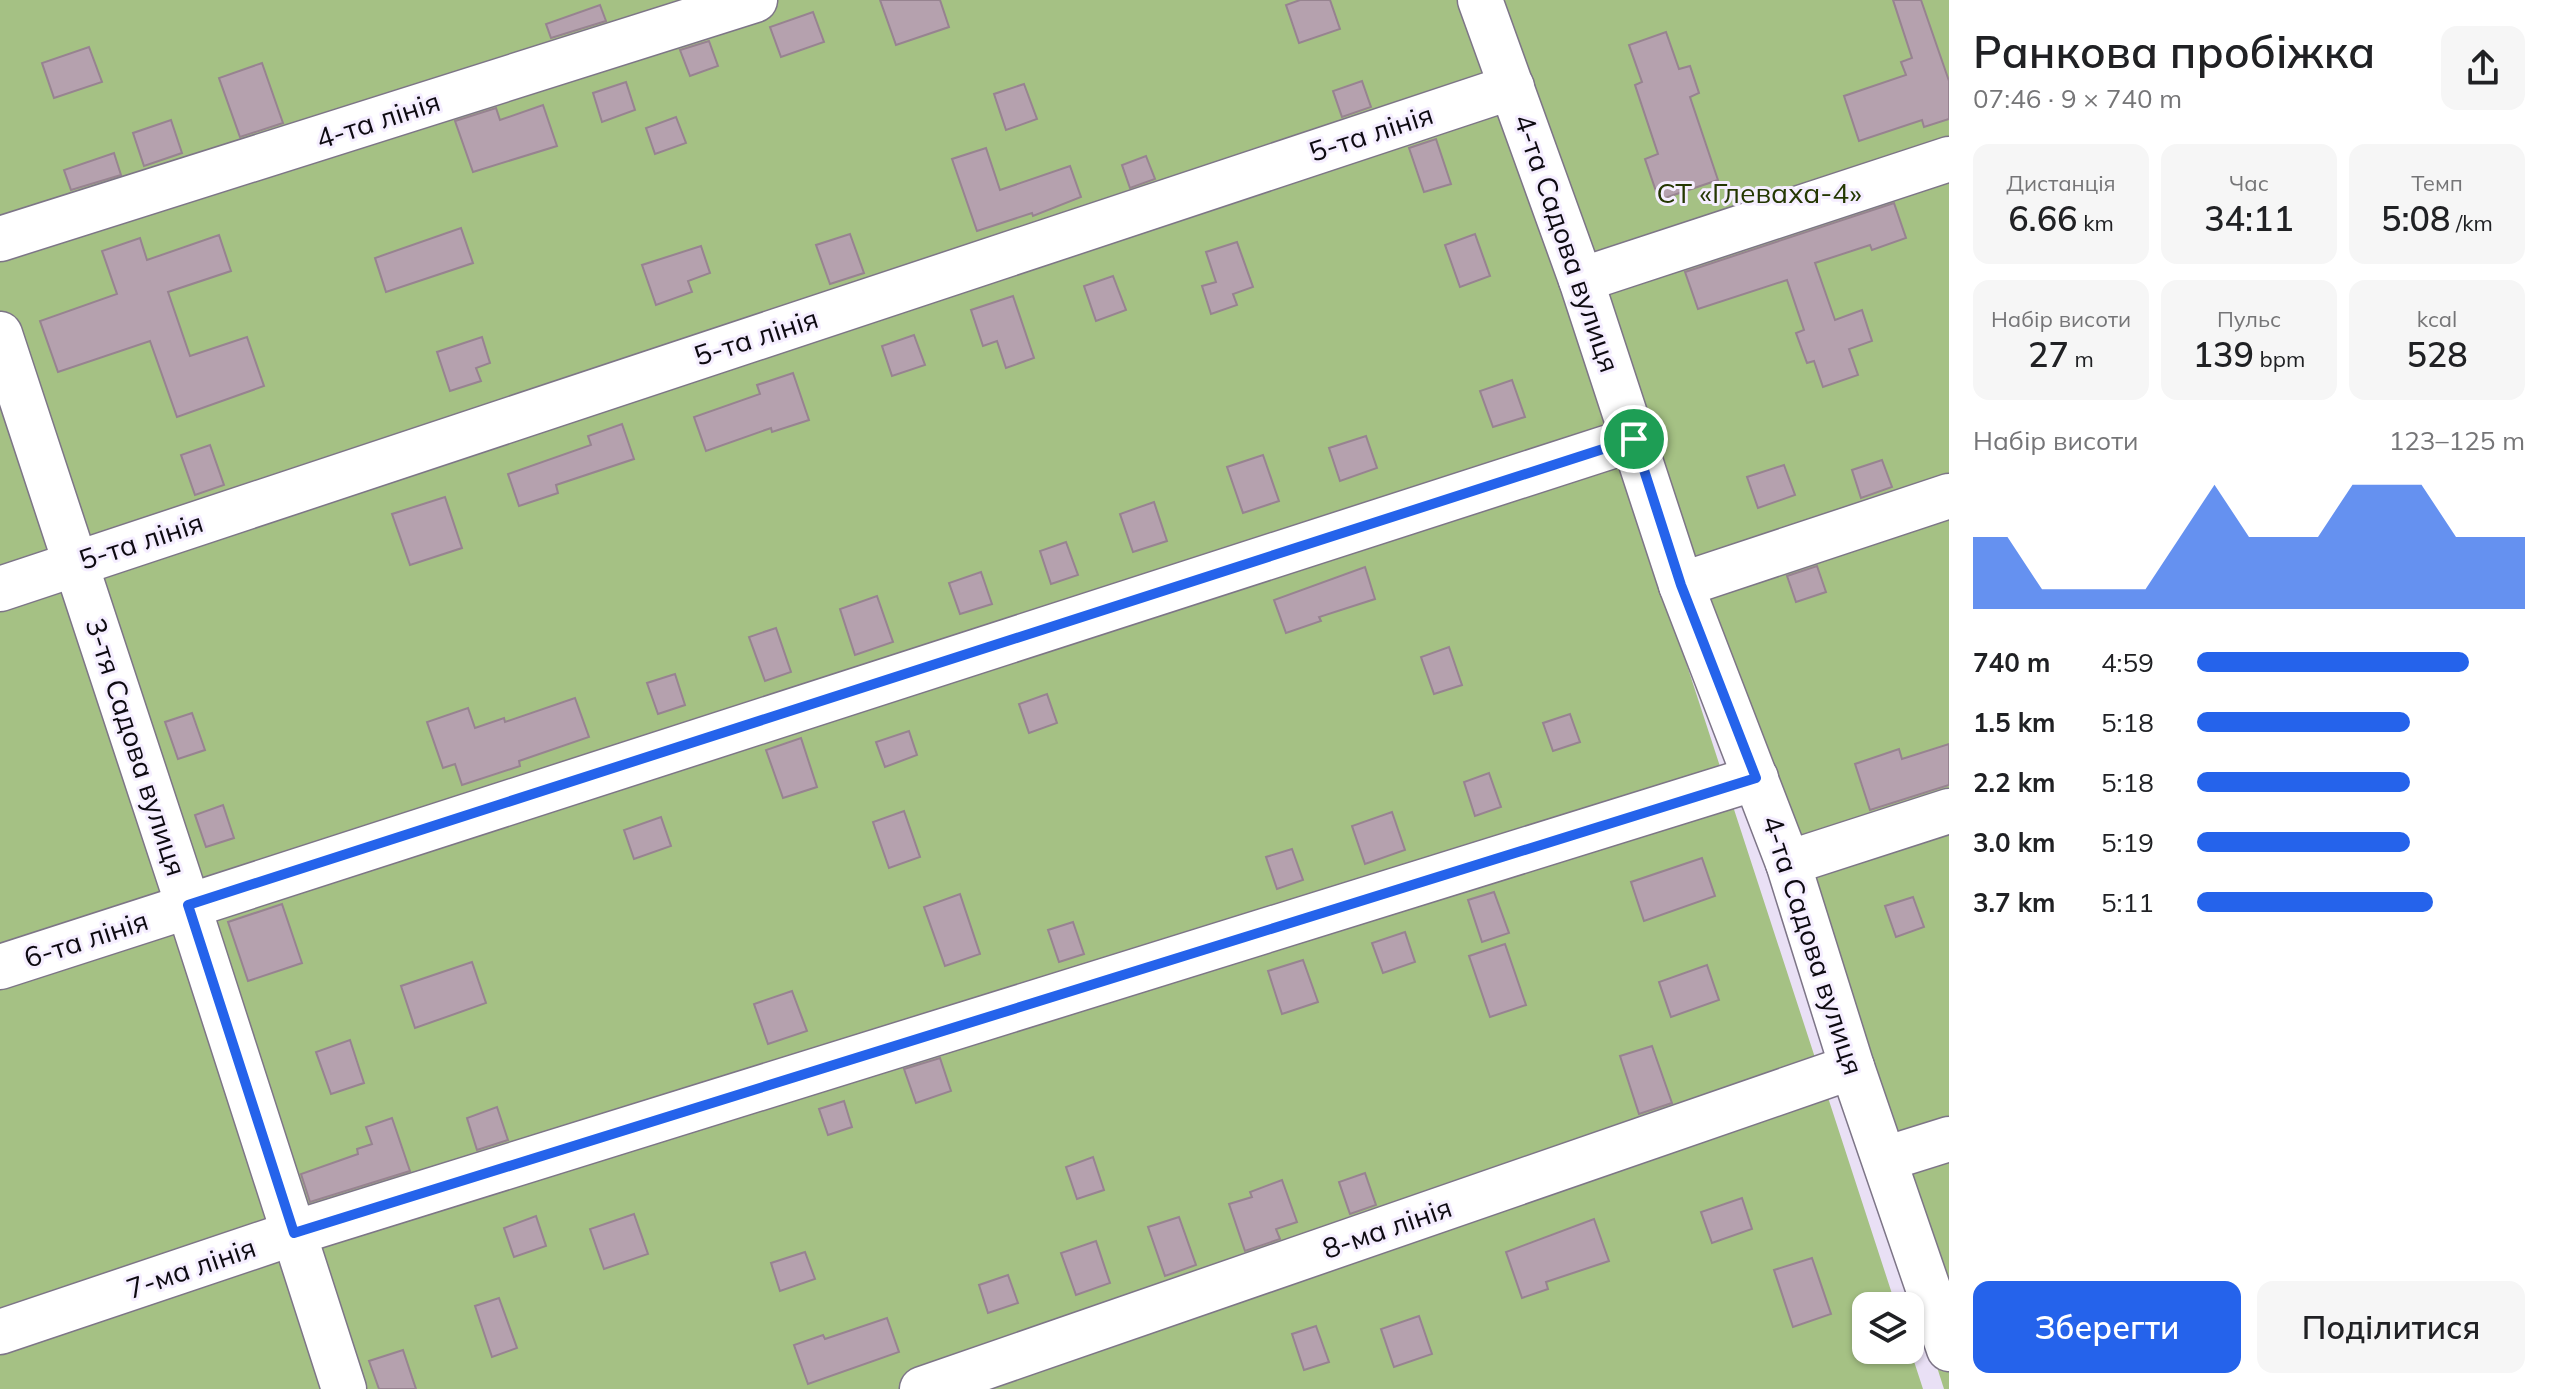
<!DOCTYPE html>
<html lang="uk">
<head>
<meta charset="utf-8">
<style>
  :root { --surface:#fff; --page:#f6f6f6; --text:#202124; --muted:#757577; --accent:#2563eb }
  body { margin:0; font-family:Mulish,sans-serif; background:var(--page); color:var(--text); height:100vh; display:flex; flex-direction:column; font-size:30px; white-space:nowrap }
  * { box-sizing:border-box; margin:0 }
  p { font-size:26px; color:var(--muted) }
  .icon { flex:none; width:44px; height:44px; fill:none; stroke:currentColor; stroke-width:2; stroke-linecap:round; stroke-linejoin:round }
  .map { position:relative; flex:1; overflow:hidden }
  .side { display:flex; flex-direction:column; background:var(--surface); width:600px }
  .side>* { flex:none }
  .fabs { position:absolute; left:1852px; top:1292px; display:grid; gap:16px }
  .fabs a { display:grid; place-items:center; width:72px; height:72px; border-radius:16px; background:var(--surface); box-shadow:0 2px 6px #0004; font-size:40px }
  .pin { position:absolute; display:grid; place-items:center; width:68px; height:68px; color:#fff; margin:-34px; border:4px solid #fff; border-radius:50%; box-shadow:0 2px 8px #0007 }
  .round { display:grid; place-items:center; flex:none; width:84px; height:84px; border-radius:16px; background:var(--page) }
  .head { display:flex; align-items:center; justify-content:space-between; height:136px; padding:0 24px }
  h1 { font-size:44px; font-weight:600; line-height:60px }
  .stats { display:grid; grid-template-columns:repeat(3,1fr); gap:12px; height:136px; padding:8px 24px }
  .stats div { display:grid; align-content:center; border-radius:16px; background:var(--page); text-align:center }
  .stats b { font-size:34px; font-weight:600 }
  .stats small { font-size:22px; font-weight:400 }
  .stats p { font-size:22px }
  .chart { height:224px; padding:16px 24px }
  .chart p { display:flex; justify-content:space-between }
  .chart svg { width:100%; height:144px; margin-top:8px; fill:var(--accent); opacity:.7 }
  .action { display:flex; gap:16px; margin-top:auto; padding:16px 24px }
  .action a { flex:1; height:92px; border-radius:16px; background:var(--accent); color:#fff; font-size:32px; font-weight:600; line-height:92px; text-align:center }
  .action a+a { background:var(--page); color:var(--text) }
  ul { padding:0 24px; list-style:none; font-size:26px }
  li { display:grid; grid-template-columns:128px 96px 1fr; align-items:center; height:60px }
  li i { height:20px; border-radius:10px; background:var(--accent) }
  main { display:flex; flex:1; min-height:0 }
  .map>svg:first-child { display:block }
  .green { fill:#a5c184 }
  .building { fill:#b5a1ae; stroke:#978390; stroke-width:2 }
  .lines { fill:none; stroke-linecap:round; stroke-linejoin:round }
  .minor-casing { stroke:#7d7587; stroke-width:47 }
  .minor { stroke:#fff; stroke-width:44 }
  .route-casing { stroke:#fff; stroke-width:16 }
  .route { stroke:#2563eb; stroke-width:10 }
  .labels { text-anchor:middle; stroke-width:6; stroke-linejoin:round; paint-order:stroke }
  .street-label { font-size:28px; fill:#0d0a11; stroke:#f5eeff }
  .park-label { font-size:28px; fill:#243702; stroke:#f5eeff }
</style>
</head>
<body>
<main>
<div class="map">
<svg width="1949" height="1389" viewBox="0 0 1949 1389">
  <rect width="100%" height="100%" fill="#e9e0f5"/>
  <g class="green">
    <path d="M0,0H1470L1896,1306H1866V1350L1910,1349L1923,1389H0Z"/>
    <path d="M1499,0H1949V1389H1944Z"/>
  </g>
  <g class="building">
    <path d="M880,0H940L949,27L896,45Z"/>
    <path d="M1300,0H1330L1340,29L1299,43L1286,5Z"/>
    <path d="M1893,0H1921L1949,81V119L1924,127L1922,120L1859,141L1844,96L1906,75L1901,62L1912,58Z"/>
    <path d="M600,5L606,21L551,38L546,24Z"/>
    <path d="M813,12L824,42L781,57L770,27Z"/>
    <path d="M1666,32L1679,69L1690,66L1699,93L1690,97L1718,180L1659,200L1645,159L1658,154L1635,85L1642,82L1629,45Z"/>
    <path d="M709,41L718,66L690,76L680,50Z"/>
    <path d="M89,47L102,82L54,98L42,63Z"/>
    <path d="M262,63L283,123L240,137L219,78Z"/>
    <path d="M1362,81L1371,107L1342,117L1333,91Z"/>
    <path d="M626,82L635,110L602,122L593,93Z"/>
    <path d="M1024,84L1037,119L1006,130L994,94Z"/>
    <path d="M543,105L557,146L473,172L455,121L496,108L500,120Z"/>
    <path d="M676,117L686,143L655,154L646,128Z"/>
    <path d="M171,120L182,153L144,166L133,133Z"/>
    <path d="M1436,139L1451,184L1424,192L1409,148Z"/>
    <path d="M986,148L1000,190L1070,166L1081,197L1033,216L1032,213L977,231L952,159Z"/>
    <path d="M114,153L121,175L71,190L64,170Z"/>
    <path d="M1146,156L1155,179L1130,188L1122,165Z"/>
    <path d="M1894,203L1906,238L1872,250L1870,245L1815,263L1835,320L1862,310L1872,341L1849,349L1858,375L1823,387L1814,361L1807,363L1796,333L1804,330L1787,280L1698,309L1685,272Z"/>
    <path d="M461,228L473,263L386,292L375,258Z"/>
    <path d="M850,234L864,273L830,284L816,245Z"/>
    <path d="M1475,234L1490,276L1460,287L1445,245Z"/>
    <path d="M219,235L231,271L168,292L190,356L247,337L264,386L177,417L150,341L58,372L40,321L117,294L102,251L140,238L147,260Z"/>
    <path d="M1237,242L1253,287L1233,294L1237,305L1211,314L1202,286L1216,282L1206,252Z"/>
    <path d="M701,246L710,273L688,281L692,292L656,305L642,265Z"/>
    <path d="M1113,276L1126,310L1096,321L1084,286Z"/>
    <path d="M1013,296L1034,358L1006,368L997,341L983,346L971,310Z"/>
    <path d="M914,335L925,365L892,376L882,346Z"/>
    <path d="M482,337L490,363L476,368L481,381L450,391L437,352Z"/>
    <path d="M793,373L809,420L772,432L771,428L706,451L694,417L760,394L757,385Z"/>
    <path d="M1512,380L1525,417L1493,427L1480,391Z"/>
    <path d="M622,424L634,459L556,485L558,493L519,506L508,474L591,445L588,436Z"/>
    <path d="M1366,436L1377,468L1340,481L1329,448Z"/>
    <path d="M210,445L224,485L195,495L181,455Z"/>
    <path d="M1263,455L1279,501L1243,513L1227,467Z"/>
    <path d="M1882,460L1892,487L1861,498L1852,470Z"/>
    <path d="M1784,465L1795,495L1758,508L1747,477Z"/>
    <path d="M445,497L462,548L410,565L392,514Z"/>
    <path d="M1154,502L1167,541L1133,552L1120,514Z"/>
    <path d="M1066,542L1078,575L1051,584L1040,551Z"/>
    <path d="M1817,566L1826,592L1796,602L1787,576Z"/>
    <path d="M1365,567L1375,599L1319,617L1321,621L1286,633L1274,600Z"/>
    <path d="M981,572L992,604L960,614L949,583Z"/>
    <path d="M877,596L893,642L855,655L840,609Z"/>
    <path d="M776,628L791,672L765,681L749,637Z"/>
    <path d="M1449,647L1462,685L1434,694L1421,657Z"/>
    <path d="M675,674L685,705L658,714L647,683Z"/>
    <path d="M1047,694L1057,723L1029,733L1019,704Z"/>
    <path d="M575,698L589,737L519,761L520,766L462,785L455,764L443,768L427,722L468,708L475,728L504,718L505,722Z"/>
    <path d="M192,713L205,750L178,759L165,722Z"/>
    <path d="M1570,714L1580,742L1553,751L1543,723Z"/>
    <path d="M909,731L917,755L885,767L876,742Z"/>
    <path d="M801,738L817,787L783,798L766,750Z"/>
    <path d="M1949,744V785L1870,810L1855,764L1899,749L1902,759Z"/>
    <path d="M1489,773L1501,807L1475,816L1464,782Z"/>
    <path d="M223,805L234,838L206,847L195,815Z"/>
    <path d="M904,811L920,857L889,868L873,822Z"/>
    <path d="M1392,812L1405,850L1365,864L1352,826Z"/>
    <path d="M661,817L671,846L634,859L624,830Z"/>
    <path d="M1292,849L1303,880L1277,889L1266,857Z"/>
    <path d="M1702,858L1715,896L1644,921L1631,882Z"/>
    <path d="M1494,892L1509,933L1482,942L1468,900Z"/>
    <path d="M960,894L980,954L945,966L924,907Z"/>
    <path d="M1913,897L1924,927L1896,937L1885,906Z"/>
    <path d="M282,904L302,963L248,981L228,922Z"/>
    <path d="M1073,922L1084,954L1059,962L1048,930Z"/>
    <path d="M1405,932L1415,962L1383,973L1372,943Z"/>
    <path d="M1505,944L1526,1005L1490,1017L1469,956Z"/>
    <path d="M1303,960L1318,1002L1282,1014L1268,971Z"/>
    <path d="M472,962L486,1003L415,1028L401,986Z"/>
    <path d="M1707,965L1719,1000L1671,1017L1659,982Z"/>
    <path d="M792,991L807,1031L768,1044L754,1004Z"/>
    <path d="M350,1040L364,1083L331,1094L316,1052Z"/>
    <path d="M1652,1046L1672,1103L1639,1114L1620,1056Z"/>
    <path d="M940,1058L951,1091L916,1103L904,1069Z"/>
    <path d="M844,1101L852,1127L828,1135L819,1109Z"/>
    <path d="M497,1107L508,1140L477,1150L467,1118Z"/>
    <path d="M392,1118L410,1171L310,1202L301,1174L358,1154L357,1149L372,1144L366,1127Z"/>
    <path d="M1093,1157L1104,1190L1077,1199L1066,1167Z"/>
    <path d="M1365,1173L1376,1205L1350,1214L1339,1182Z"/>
    <path d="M1282,1180L1297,1222L1276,1229L1280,1239L1245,1251L1229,1204L1252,1197L1250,1192Z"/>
    <path d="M1742,1198L1752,1229L1712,1243L1701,1212Z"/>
    <path d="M634,1214L648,1254L604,1269L590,1229Z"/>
    <path d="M536,1216L546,1246L514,1257L504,1228Z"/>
    <path d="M1179,1217L1196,1265L1165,1276L1148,1227Z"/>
    <path d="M1594,1219L1609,1261L1546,1282L1548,1289L1522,1298L1506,1252Z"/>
    <path d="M1096,1241L1110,1283L1076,1295L1061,1253Z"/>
    <path d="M805,1252L815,1279L780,1291L771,1263Z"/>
    <path d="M1812,1258L1831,1314L1793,1327L1774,1270Z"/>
    <path d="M1008,1275L1018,1303L988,1313L979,1285Z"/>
    <path d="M499,1298L517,1348L492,1357L475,1306Z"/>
    <path d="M1419,1316L1432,1354L1394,1367L1381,1329Z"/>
    <path d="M887,1318L899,1352L808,1384L794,1345L823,1335L825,1339Z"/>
    <path d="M1316,1326L1329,1362L1304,1370L1292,1334Z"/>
    <path d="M403,1350L416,1389H379L369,1361Z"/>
  </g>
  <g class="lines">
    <g class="minor-casing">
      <g id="minor">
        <path d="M1480,0L1581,280L1681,585L1788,863L1852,1067L1949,1349"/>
        <path d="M0,239L755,0"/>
        <path d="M1581,280L1949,159"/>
        <path d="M0,334L188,905L344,1389"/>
        <path d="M1681,585L1949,496"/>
        <path d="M0,589L1512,87"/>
        <path d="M1788,863L1949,811"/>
        <path d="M0,967L1634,439"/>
        <path d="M1885,1159L1949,1139"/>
        <path d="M0,1332L294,1233L1756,778"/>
        <path d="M922,1389L1852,1067"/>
      </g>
    </g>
    <use href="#minor" class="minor"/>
  </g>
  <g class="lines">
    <g class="route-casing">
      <path id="route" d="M1634,439L1681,585L1756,778L294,1233L188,905Z"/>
    </g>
    <use href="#route" class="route"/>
  </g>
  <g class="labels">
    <g class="street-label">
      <text transform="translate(378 120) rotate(-18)" y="10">4-та лінія</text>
      <text transform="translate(1371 133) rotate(-18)" y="10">5-та лінія</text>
      <text transform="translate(1567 243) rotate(71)" y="10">4-та Садова вулиця</text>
      <text transform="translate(756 337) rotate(-18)" y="10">5-та лінія</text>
      <text transform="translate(141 541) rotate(-18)" y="10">5-та лінія</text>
      <text transform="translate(136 747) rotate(72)" y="10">3-тя Садова вулиця</text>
      <text transform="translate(86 939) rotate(-18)" y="10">6-та лінія</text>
      <text transform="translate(1813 945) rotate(72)" y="10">4-та Садова вулиця</text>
      <text transform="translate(1387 1228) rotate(-19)" y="10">8-ма лінія</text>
      <text transform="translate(191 1268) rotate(-19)" y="10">7-ма лінія</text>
    </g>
    <g class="park-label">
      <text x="1759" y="203">СТ «Глеваха-4»</text>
    </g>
  </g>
</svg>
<div class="fabs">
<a><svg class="icon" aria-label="layers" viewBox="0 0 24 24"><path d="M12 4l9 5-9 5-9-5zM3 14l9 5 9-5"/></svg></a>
</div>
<div class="pin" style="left:1634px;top:439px;background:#1e9e55"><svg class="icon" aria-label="arrive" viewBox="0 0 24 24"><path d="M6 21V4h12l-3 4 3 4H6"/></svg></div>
</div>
<section class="side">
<div class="head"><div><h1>Ранкова пробіжка</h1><p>07:46 · 9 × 740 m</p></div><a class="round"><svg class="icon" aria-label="share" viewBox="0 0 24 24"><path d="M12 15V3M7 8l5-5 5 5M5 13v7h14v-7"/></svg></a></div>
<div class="stats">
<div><p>Дистанція</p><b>6.66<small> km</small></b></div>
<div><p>Час</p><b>34:11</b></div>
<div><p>Темп</p><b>5:08<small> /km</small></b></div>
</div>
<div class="stats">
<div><p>Набір висоти</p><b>27<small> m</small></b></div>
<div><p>Пульс</p><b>139<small> bpm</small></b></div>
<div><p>kcal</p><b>528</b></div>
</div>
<div class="chart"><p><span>Набір висоти</span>123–125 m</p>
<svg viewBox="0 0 160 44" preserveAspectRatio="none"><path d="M0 44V22L10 22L20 38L30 38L40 38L50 38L60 22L70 6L80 22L90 22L100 22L110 6L120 6L130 6L140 22L150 22L160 22V44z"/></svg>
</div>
<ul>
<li><b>740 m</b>4:59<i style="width:83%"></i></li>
<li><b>1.5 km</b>5:18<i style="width:65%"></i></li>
<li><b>2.2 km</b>5:18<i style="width:65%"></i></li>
<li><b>3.0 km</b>5:19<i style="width:65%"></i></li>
<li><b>3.7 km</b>5:11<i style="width:72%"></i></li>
</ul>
<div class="action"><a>Зберегти</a><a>Поділитися</a></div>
</section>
</main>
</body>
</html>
